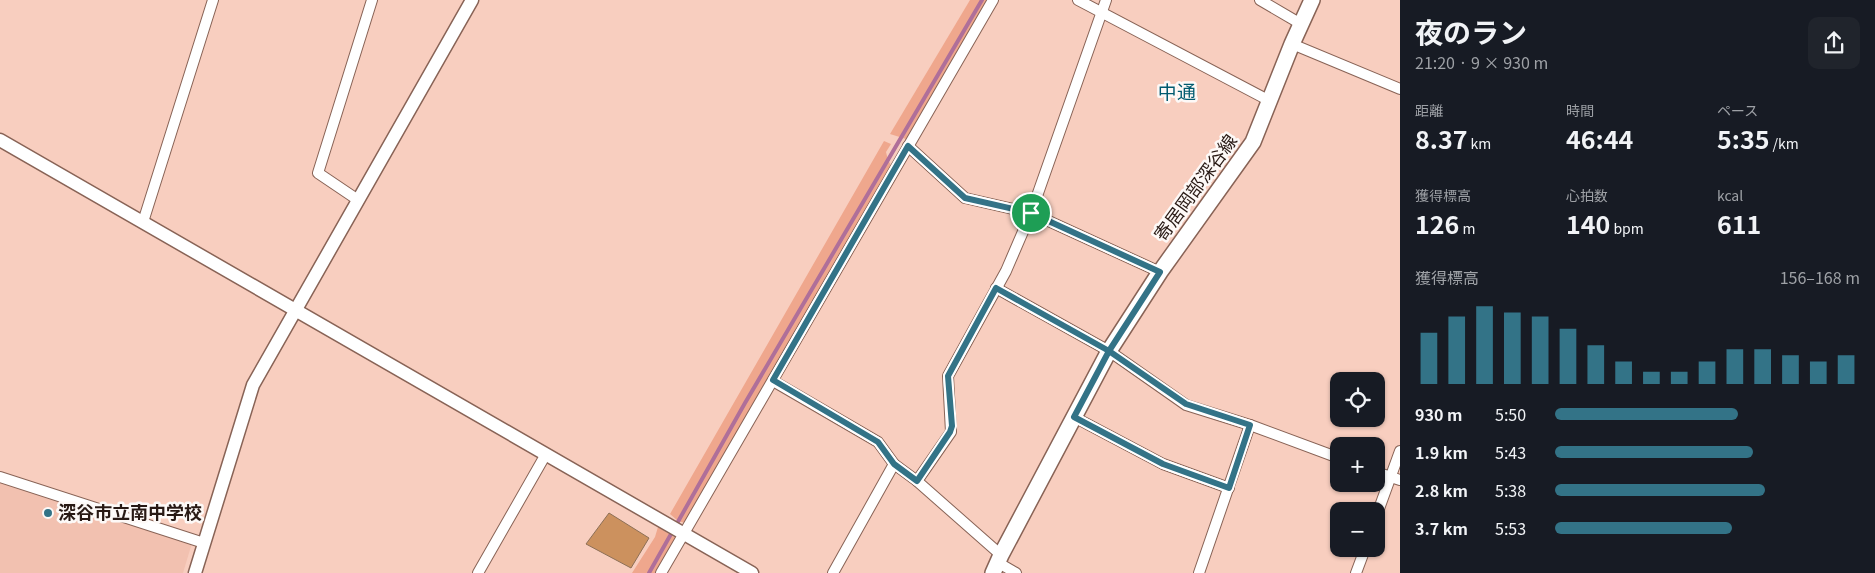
<!DOCTYPE html>
<html lang="ja">
<head>
<meta charset="utf-8">
<style>
  :root { --surface:#171b24; --page:#20242c; --text:#f1f3f6; --muted:#9ea1a6; --accent:#337387 }
  body { margin:0; font-family:Georgia,"Noto Sans JP",serif; background:var(--page); color:var(--text); height:100vh; display:flex; flex-direction:column; font-size:19px; white-space:nowrap }
  * { box-sizing:border-box; margin:0 }
  p { font-size:16px; color:var(--muted) }
  .icon { flex:none; width:28px; height:28px; fill:none; stroke:currentColor; stroke-width:2; stroke-linecap:round; stroke-linejoin:round }
  .map { position:relative; flex:1; overflow:hidden }
  .details { display:flex; flex-direction:column; background:var(--surface); width:475px }
  .details>* { flex:none }
  .fabs { position:absolute; left:1330px; top:372px; display:grid; gap:10px }
  .fabs a { display:grid; place-items:center; width:55px; height:55px; border-radius:10px; background:var(--surface); box-shadow:0 1px 4px #0004; font-size:25px }
  .pin { position:absolute; display:grid; place-items:center; width:42px; height:42px; color:#fff; margin:-21px; border:2px solid #fff; border-radius:50%; box-shadow:0 1px 5px #0007 }
  .round { display:grid; place-items:center; flex:none; width:52px; height:52px; border-radius:10px; background:var(--page) }
  .head { display:flex; align-items:center; justify-content:space-between; height:85px; padding:0 15px }
  h1 { font-size:28px; font-weight:700; line-height:38px }
  .metrics { display:grid; grid-template-columns:repeat(3,1fr); gap:8px; height:85px; padding:5px 15px }
  .metrics div { display:grid; align-content:center }
  .metrics b { font-size:25px; font-weight:700 }
  .metrics small { font-size:14px; font-weight:400 }
  .metrics p { font-size:14px }
  .chart { height:140px; padding:10px 15px }
  .chart p { display:flex; justify-content:space-between }
  .chart svg { width:100%; height:90px; margin-top:5px; stroke:var(--accent); stroke-width:6 }
  ul { padding:0 15px; list-style:none; font-size:16px }
  li { display:grid; grid-template-columns:80px 60px 1fr; align-items:center; height:38px }
  li i { height:12px; border-radius:6px; background:var(--accent) }
  main { display:flex; flex:1; min-height:0 }
  .map>svg:first-child { display:block }
  .built { fill:#f2c1b0 }
  .green { fill:#efa78d }
  .lines { fill:none; stroke-linecap:round; stroke-linejoin:round }
  .stream { stroke:#af6f99; stroke-width:4 }
  .building { fill:#cc915e; stroke:#8d7057 }
  .minor-casing { stroke:#886356; stroke-width:12 }
  .tertiary-casing { stroke:#886356; stroke-width:15 }
  .secondary-casing { stroke:#886356; stroke-width:18 }
  .minor { stroke:#fff; stroke-width:10 }
  .tertiary { stroke:#fff; stroke-width:12 }
  .secondary { stroke:#fff; stroke-width:15 }
  .route-casing { stroke:#fff; stroke-width:10 }
  .route { stroke:#337387; stroke-width:6 }
  .poi-dot { fill:#337387; stroke:#fdf9f7; stroke-width:2 }
  .labels { text-anchor:middle; stroke-width:5; stroke-linejoin:round; paint-order:stroke }
  .street-label { font-size:18px; fill:#281914; stroke:#fdf9f7 }
  .poi-label { font-size:18px; font-weight:bold; fill:#281914; stroke:#fdf9f7; text-anchor:start }
  .neighbourhood-label { font-size:19px; fill:#005a6f; stroke:#fdf9f7 }
</style>
</head>
<body>
<main>
<div class="map">
<svg width="1400" height="573" viewBox="0 0 1400 573">
  <rect width="100%" height="100%" fill="#f8cebf"/>
  <path class="built" d="M0,482L192,543L183,573H0Z"/>
  <g class="green">
    <path d="M970,0H988L906,139L890,134Z"/>
    <path d="M884,141L891,144L886,152L888,160L892,167L685,523L678,521L670,514Z"/>
    <path d="M658,527L677,539L657,573H632L655,537Z"/>
  </g>
  <g class="lines">
    <path class="stream" d="M649,573L745,403L982,0"/>
  </g>
  <path class="building" d="M609,513L649,538L631,568L586,544Z"/>
  <g class="lines">
    <g class="minor-casing">
      <g id="minor">
        <path d="M1078,0L1270,101"/>
        <path d="M1260,0L1301,24"/>
        <path d="M1292,44L1400,89"/>
        <path d="M908,146L965,198L1031,213L1160,272"/>
        <path d="M358,200L318,173L372,0"/>
        <path d="M143,222L213,0"/>
        <path d="M996,288L1109,351L1186,405L1250,425L1339,458"/>
        <path d="M773,381L878,442L894,464L917,481L1001,555"/>
        <path d="M1074,417L1163,464L1229,488"/>
        <path d="M1376,472L1400,480"/>
        <path d="M0,477L204,543"/>
        <path d="M917,481L951,432L948,376L1006,271L1031,213L1106,0"/>
        <path d="M1376,517L1400,451"/>
        <path d="M997,562L1016,573"/>
        <path d="M478,573L546,454"/>
        <path d="M661,573L993,0"/>
        <path d="M833,573L894,464"/>
        <path d="M1199,573L1250,425"/>
        <path d="M1356,573L1365,549"/>
      </g>
    </g>
    <g class="tertiary-casing">
      <g id="tertiary">
        <path d="M0,140L752,573"/>
        <path d="M195,573L253,385L472,0"/>
      </g>
    </g>
    <g class="secondary-casing">
      <path id="secondary" d="M993,573L1001,555L1109,351L1160,272L1253,142L1292,44L1312,0"/>
    </g>
    <use href="#minor" class="minor"/>
    <use href="#tertiary" class="tertiary"/>
    <use href="#secondary" class="secondary"/>
  </g>
  <g class="lines">
    <g class="route-casing">
      <path id="route" d="M1031,213L965,198L908,146L773,380L878,442L894,464L917,481L950,432L952,426L948,376L996,288L1109,351L1186,404L1250,425L1229,488L1163,464L1074,417L1109,351L1160,272L1031,213"/>
    </g>
    <use href="#route" class="route"/>
  </g>
  <circle class="poi-dot" cx="48" cy="513" r="5"/>
  <g class="labels">
    <g class="street-label">
      <text transform="translate(1196 188) rotate(-54)" y="6">寄居岡部深谷線</text>
    </g>
    <g class="poi-label">
      <text x="58" y="519">深谷市立南中学校</text>
    </g>
    <g class="neighbourhood-label">
      <text x="1177" y="99">中通</text>
    </g>
  </g>
</svg>
<div class="fabs">
<a><svg class="icon" aria-label="locate" viewBox="0 0 24 24"><circle cx="12" cy="12" r="6"/><path d="M12 2v4M12 18v4M2 12h4M18 12h4"/></svg></a>
<a>+</a>
<a>−</a>
</div>
<div class="pin" style="left:1031px;top:213px;background:#1e9e55"><svg class="icon" aria-label="arrive" viewBox="0 0 24 24"><path d="M6 21V4h12l-3 4 3 4H6"/></svg></div>
</div>
<section class="details">
<div class="head"><div><h1>夜のラン</h1><p>21:20 · 9 × 930 m</p></div><a class="round"><svg class="icon" aria-label="share" viewBox="0 0 24 24"><path d="M12 15V3M7 8l5-5 5 5M5 13v7h14v-7"/></svg></a></div>
<div class="metrics">
<div><p>距離</p><b>8.37<small> km</small></b></div>
<div><p>時間</p><b>46:44</b></div>
<div><p>ペース</p><b>5:35<small> /km</small></b></div>
</div>
<div class="metrics">
<div><p>獲得標高</p><b>126<small> m</small></b></div>
<div><p>心拍数</p><b>140<small> bpm</small></b></div>
<div><p>kcal</p><b>611</b></div>
</div>
<div class="chart"><p><span>獲得標高</span>156–168 m</p>
<svg viewBox="0 0 160 44" preserveAspectRatio="none"><path d="M5 44V19M15 44V11M25 44V6M35 44V9M45 44V11M55 44V17M65 44V25M75 44V33M85 44V38M95 44V38M105 44V33M115 44V27M125 44V27M135 44V30M145 44V33M155 44V30"/></svg>
</div>
<ul>
<li><b>930 m</b>5:50<i style="width:60%"></i></li>
<li><b>1.9 km</b>5:43<i style="width:65%"></i></li>
<li><b>2.8 km</b>5:38<i style="width:69%"></i></li>
<li><b>3.7 km</b>5:53<i style="width:58%"></i></li>
</ul>
</section>
</main>
</body>
</html>
